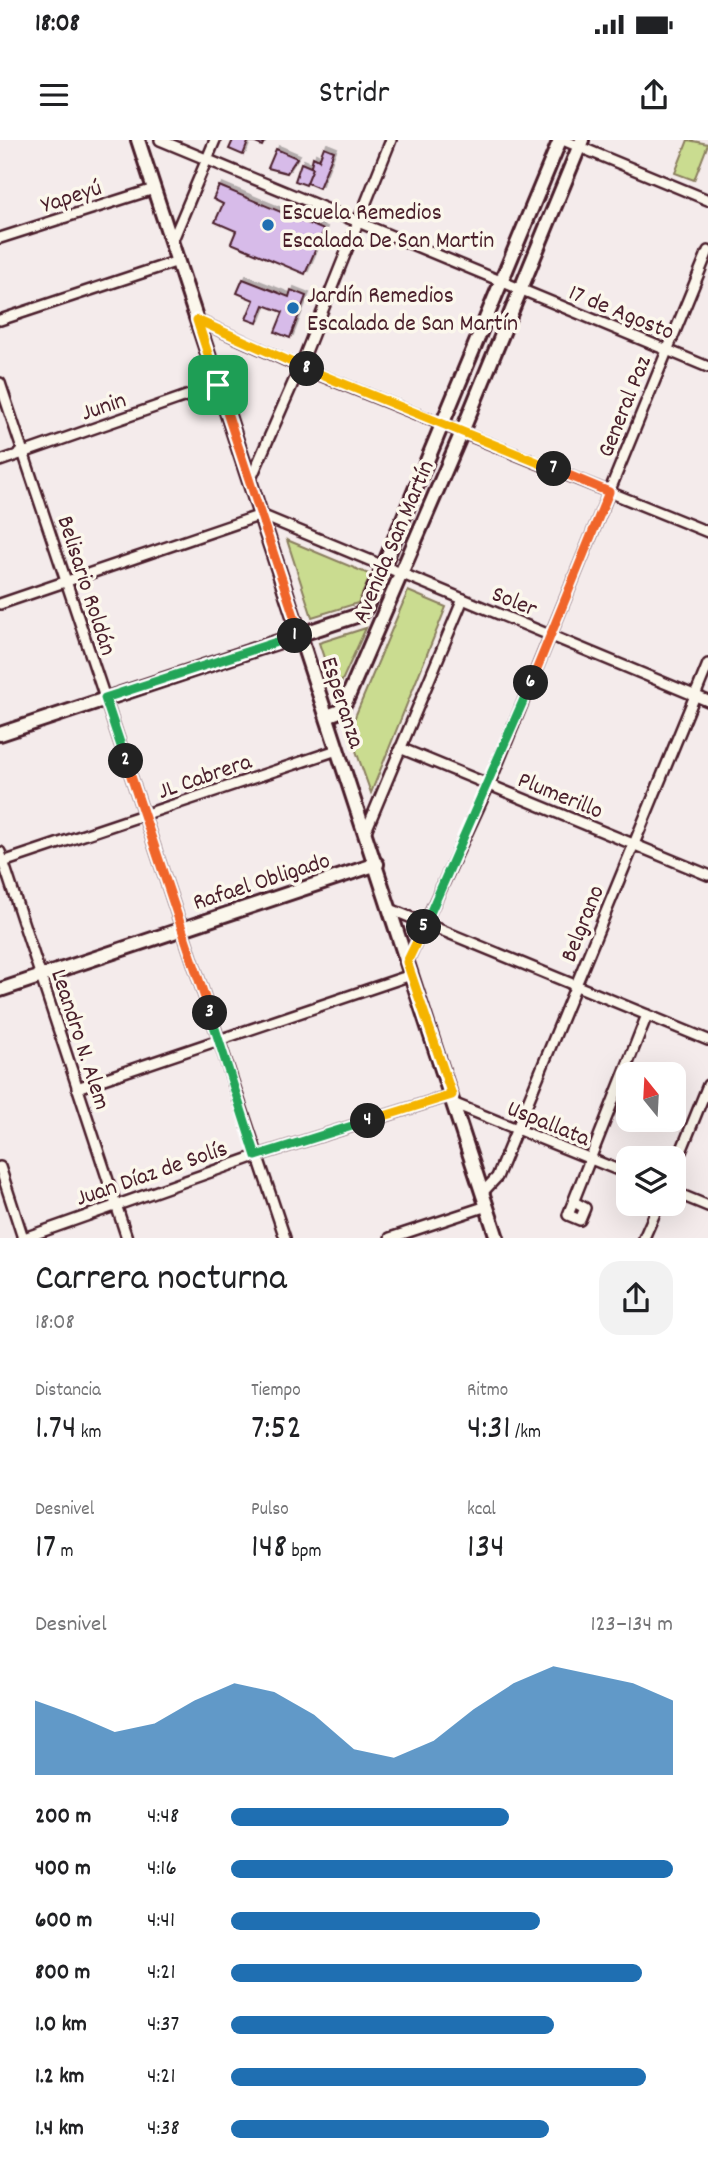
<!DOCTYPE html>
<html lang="es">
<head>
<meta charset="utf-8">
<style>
  :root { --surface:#fff; --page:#f2f2f2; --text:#202124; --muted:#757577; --accent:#1f6fb2 }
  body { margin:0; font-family:Dekko,sans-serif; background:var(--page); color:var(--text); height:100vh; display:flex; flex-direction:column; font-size:26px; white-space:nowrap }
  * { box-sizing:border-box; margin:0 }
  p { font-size:23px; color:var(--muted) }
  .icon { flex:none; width:38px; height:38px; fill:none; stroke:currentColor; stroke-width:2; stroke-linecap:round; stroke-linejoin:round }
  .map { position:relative; height:1098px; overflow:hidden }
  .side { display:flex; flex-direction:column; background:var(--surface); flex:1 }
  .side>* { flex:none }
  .needle { width:46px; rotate:342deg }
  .controls { position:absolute; left:616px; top:922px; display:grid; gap:14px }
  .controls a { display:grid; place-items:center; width:70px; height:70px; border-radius:14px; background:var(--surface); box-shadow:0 7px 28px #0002; font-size:35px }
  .pin { position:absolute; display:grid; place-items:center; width:60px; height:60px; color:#fff; margin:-30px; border-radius:14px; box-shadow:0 4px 10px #0006 }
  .km { position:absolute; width:35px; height:35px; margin:-18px; border-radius:50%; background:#222; color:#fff; font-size:19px; line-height:35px; text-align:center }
  .round { display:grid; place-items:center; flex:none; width:74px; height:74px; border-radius:21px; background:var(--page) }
  .headline { display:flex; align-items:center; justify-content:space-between; height:119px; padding:0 35px }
  h1 { font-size:38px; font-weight:600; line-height:52px }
  .metrics { display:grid; grid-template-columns:repeat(3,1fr); gap:10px; height:119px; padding:7px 35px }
  .metrics div { display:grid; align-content:center }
  .metrics b { font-size:35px; font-weight:600 }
  .metrics small { font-size:19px; font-weight:400 }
  .metrics p { font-size:19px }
  .chart { height:196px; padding:14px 35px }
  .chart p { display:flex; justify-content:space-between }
  .chart svg { width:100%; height:126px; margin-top:7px; fill:var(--accent); opacity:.7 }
  ul { padding:0 35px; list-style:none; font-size:23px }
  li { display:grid; grid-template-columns:112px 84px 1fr; align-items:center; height:52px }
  li i { height:18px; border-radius:9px; background:var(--accent) }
  .status { display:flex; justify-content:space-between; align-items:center; height:49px; padding:0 35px; background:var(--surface); direction:ltr }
  .status svg { height:19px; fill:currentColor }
  header { display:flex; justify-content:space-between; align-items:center; height:91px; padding:0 35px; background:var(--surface); font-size:32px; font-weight:600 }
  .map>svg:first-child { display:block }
  .green { fill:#cadc90; stroke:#8a7e5e; stroke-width:2 }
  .building { fill:#d7bbe9; stroke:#4a1f2b; stroke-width:2; filter:url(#shadow) }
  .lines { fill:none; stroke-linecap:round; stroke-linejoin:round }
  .minor-casing { stroke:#4a1f2b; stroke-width:14 }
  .secondary-casing { stroke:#4a1f2b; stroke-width:18 }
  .minor { stroke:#fbf7ec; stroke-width:9 }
  .secondary { stroke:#fbf7ec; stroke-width:12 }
  .split-1-casing { stroke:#fff; stroke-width:14 }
  .split-2-casing { stroke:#fff; stroke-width:14 }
  .split-3-casing { stroke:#fff; stroke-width:14 }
  .split-4-casing { stroke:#fff; stroke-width:14 }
  .split-5-casing { stroke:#fff; stroke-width:14 }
  .split-6-casing { stroke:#fff; stroke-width:14 }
  .split-7-casing { stroke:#fff; stroke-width:14 }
  .split-8-casing { stroke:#fff; stroke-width:14 }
  .split-9-casing { stroke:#fff; stroke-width:14 }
  .split-1 { stroke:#f0652b; stroke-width:9 }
  .split-2 { stroke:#22a559; stroke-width:9 }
  .split-3 { stroke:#f0652b; stroke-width:9 }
  .split-4 { stroke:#22a559; stroke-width:9 }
  .split-5 { stroke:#f5b400; stroke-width:9 }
  .split-6 { stroke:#22a559; stroke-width:9 }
  .split-7 { stroke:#f0652b; stroke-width:9 }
  .split-8 { stroke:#f5b400; stroke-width:9 }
  .split-9 { stroke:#f5b400; stroke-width:9 }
  .poi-dot { fill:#1f6fb2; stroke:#fbf7ec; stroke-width:2.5 }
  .labels { text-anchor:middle; stroke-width:7; stroke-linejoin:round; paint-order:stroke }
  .street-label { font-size:24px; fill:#4a1f2b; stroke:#fbf7ec }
  .poi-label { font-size:24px; fill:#4a1f2b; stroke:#fbf7ec; text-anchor:start }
</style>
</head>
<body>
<div class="status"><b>18:08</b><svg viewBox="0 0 49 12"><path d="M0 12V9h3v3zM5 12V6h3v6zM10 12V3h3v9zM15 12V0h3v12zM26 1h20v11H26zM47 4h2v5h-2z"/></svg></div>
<header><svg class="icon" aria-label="menu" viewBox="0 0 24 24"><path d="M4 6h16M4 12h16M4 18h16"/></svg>Stridr<svg class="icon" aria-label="share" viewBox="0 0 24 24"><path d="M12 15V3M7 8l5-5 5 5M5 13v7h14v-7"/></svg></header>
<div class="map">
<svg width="708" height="1098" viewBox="0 0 708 1098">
  <defs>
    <filter id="shadow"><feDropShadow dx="3" dy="-3" stdDeviation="0" flood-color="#0004"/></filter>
  </defs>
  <rect width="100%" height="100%" fill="#f4ebeb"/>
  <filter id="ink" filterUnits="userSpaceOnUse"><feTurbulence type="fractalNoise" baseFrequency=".0143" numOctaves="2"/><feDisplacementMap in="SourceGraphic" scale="14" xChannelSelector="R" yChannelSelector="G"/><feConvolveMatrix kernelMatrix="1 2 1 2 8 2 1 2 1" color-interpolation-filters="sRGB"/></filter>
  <g filter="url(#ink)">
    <g class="green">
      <path d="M688,0L708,4L694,40L675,33Z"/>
      <path d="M287,400L371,435L358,463L312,477Z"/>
      <path d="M408,451L446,467L371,653L349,591Z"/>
      <path d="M366,488L336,554L319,503Z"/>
    </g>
    <g class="building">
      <path d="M233,0H265L262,6L249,0L243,15L229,9Z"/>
      <path d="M324,7L334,11L319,48L307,43L313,17L319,20Z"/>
      <path d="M276,9L297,18L287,33L268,28Z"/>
      <path d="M301,23L313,28L306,45L295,41Z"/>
      <path d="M219,46L324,90L305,134L231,103L236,91L215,82L223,64L213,59Z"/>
      <path d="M243,139L289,157L291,150L306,156L290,198L275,192L283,172L264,165L257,183L246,179L254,160L237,153Z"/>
    </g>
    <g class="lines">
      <g class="minor-casing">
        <g id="minor">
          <path d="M160,0L708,227"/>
          <path d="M563,0L708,60"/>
          <path d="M0,98L154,49"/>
          <path d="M172,102L215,0"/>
          <path d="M0,180L178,121"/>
          <path d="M197,180L300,227L708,392"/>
          <path d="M0,243L285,1098"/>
          <path d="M0,321L218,245"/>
          <path d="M250,341L300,227L391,0"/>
          <path d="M0,464L261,375L708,561"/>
          <path d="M400,608L708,735"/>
          <path d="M366,691L463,459"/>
          <path d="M0,712L127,1098"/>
          <path d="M3,722L337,610"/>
          <path d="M390,769L708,900"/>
          <path d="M407,822L489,645L708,111"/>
          <path d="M77,948L411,835"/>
          <path d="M455,964L628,1034"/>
          <path d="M0,1027L23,1098"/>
          <path d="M674,1029L708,945"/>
          <path d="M483,1052L497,1037L708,524"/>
          <path d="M674,1052L708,1066"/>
          <path d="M574,1062L585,1068L580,1080L568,1075L647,875"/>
          <path d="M24,1098L256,1016L452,955"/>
          <path d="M390,1098L487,1066"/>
          <path d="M644,1098L659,1064"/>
        </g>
      </g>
      <g class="secondary-casing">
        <g id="secondary">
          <path d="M138,0L497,1098"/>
          <path d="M327,576L340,571L347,559L462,292L582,0"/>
          <path d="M0,594L359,475L366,468L560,0"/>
          <path d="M0,850L377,724"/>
        </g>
      </g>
      <use href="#minor" class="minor"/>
      <use href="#secondary" class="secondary"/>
    </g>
  </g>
  <g class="lines" filter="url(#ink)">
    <g class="split-1-casing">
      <path id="split-1" d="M218,245L300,494L295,496"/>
    </g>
    <g class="split-2-casing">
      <path id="split-2" d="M126,621L105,558L295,496"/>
    </g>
    <g class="split-3-casing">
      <path id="split-3" d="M126,621L210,873"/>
    </g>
    <g class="split-4-casing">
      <path id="split-4" d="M210,873L256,1016L368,981"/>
    </g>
    <g class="split-5-casing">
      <path id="split-5" d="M368,981L452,955L407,822L424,787"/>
    </g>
    <g class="split-6-casing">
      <path id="split-6" d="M424,787L531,543"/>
    </g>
    <g class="split-7-casing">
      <path id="split-7" d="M531,543L609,352L554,329"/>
    </g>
    <g class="split-8-casing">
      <path id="split-8" d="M307,229L554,329"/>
    </g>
    <g class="split-9-casing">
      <path id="split-9" d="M218,245L197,180L307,229"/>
    </g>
    <use href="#split-1" class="split-1"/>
    <use href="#split-2" class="split-2"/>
    <use href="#split-3" class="split-3"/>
    <use href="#split-4" class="split-4"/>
    <use href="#split-5" class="split-5"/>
    <use href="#split-6" class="split-6"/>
    <use href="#split-7" class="split-7"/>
    <use href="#split-8" class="split-8"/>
    <use href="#split-9" class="split-9"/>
  </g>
  <g class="poi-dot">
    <circle cx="268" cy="85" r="7"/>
    <circle cx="293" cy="168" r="7"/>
  </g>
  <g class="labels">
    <g class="street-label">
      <text transform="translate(71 55) rotate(-18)" y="8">Yapeyú</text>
      <text transform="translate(622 171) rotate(22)" y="8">17 de Agosto</text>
      <text transform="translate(103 265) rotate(-19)" y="8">Junin</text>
      <text transform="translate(623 266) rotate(-68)" y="8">General Paz</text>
      <text transform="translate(392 401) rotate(-67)" y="8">Avenida San Martín</text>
      <text transform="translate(88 445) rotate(72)" y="8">Belisario Roldán</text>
      <text transform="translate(515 460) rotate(22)" y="8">Soler</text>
      <text transform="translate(344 562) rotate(72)" y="8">Esperanza</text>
      <text transform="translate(204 635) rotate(-19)" y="8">JL Cabrera</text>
      <text transform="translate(561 654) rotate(22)" y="8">Plumerillo</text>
      <text transform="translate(261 740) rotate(-18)" y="8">Rafael Obligado</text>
      <text transform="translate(581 783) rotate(-68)" y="8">Belgrano</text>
      <text transform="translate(82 899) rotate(72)" y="8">Leandro N. Alem</text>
      <text transform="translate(549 982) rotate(22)" y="8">Uspallata</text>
      <text transform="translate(151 1032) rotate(-19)" y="8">Juan Díaz de Solís</text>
    </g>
    <g class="poi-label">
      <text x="282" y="79">Escuela Remedios<tspan x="282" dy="28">Escalada De San Martin</tspan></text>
      <text x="307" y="162">Jardín Remedios<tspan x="307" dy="28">Escalada de San Martín</tspan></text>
    </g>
  </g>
</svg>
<div class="controls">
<a><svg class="needle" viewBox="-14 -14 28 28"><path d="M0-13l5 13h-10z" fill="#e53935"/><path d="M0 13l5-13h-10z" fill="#757577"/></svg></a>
<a><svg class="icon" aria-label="layers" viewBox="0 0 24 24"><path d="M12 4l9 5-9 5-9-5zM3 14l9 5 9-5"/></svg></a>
</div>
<div class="pin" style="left:218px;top:245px;background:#1e9e55"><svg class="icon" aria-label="arrive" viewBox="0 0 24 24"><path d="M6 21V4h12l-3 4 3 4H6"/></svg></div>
<b class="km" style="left:295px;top:496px">1</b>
<b class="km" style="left:126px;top:621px">2</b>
<b class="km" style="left:210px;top:873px">3</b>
<b class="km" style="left:368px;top:981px">4</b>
<b class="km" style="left:424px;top:787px">5</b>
<b class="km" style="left:531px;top:543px">6</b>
<b class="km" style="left:554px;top:329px">7</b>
<b class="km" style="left:307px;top:229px">8</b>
</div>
<section class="side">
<div class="headline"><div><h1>Carrera nocturna</h1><p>18:08</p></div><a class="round"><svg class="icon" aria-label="share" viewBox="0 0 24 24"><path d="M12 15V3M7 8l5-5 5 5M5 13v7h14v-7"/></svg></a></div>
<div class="metrics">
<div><p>Distancia</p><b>1.74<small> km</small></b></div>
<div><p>Tiempo</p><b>7:52</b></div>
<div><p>Ritmo</p><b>4:31<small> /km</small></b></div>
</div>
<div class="metrics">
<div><p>Desnivel</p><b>17<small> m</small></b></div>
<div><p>Pulso</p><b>148<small> bpm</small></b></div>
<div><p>kcal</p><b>134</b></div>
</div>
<div class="chart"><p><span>Desnivel</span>123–134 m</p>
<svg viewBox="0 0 160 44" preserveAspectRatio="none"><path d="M0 44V18L10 23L20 29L30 26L40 18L50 12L60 15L70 23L80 35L90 38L100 32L110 21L120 12L130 6L140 9L150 12L160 18V44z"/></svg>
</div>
<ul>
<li><b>200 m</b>4:48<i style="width:63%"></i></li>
<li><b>400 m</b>4:16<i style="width:100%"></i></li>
<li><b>600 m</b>4:41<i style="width:70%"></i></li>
<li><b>800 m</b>4:21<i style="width:93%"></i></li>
<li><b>1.0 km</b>4:37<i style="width:73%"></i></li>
<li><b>1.2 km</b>4:21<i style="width:94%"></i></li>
<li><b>1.4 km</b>4:38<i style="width:72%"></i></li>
</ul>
</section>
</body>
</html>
